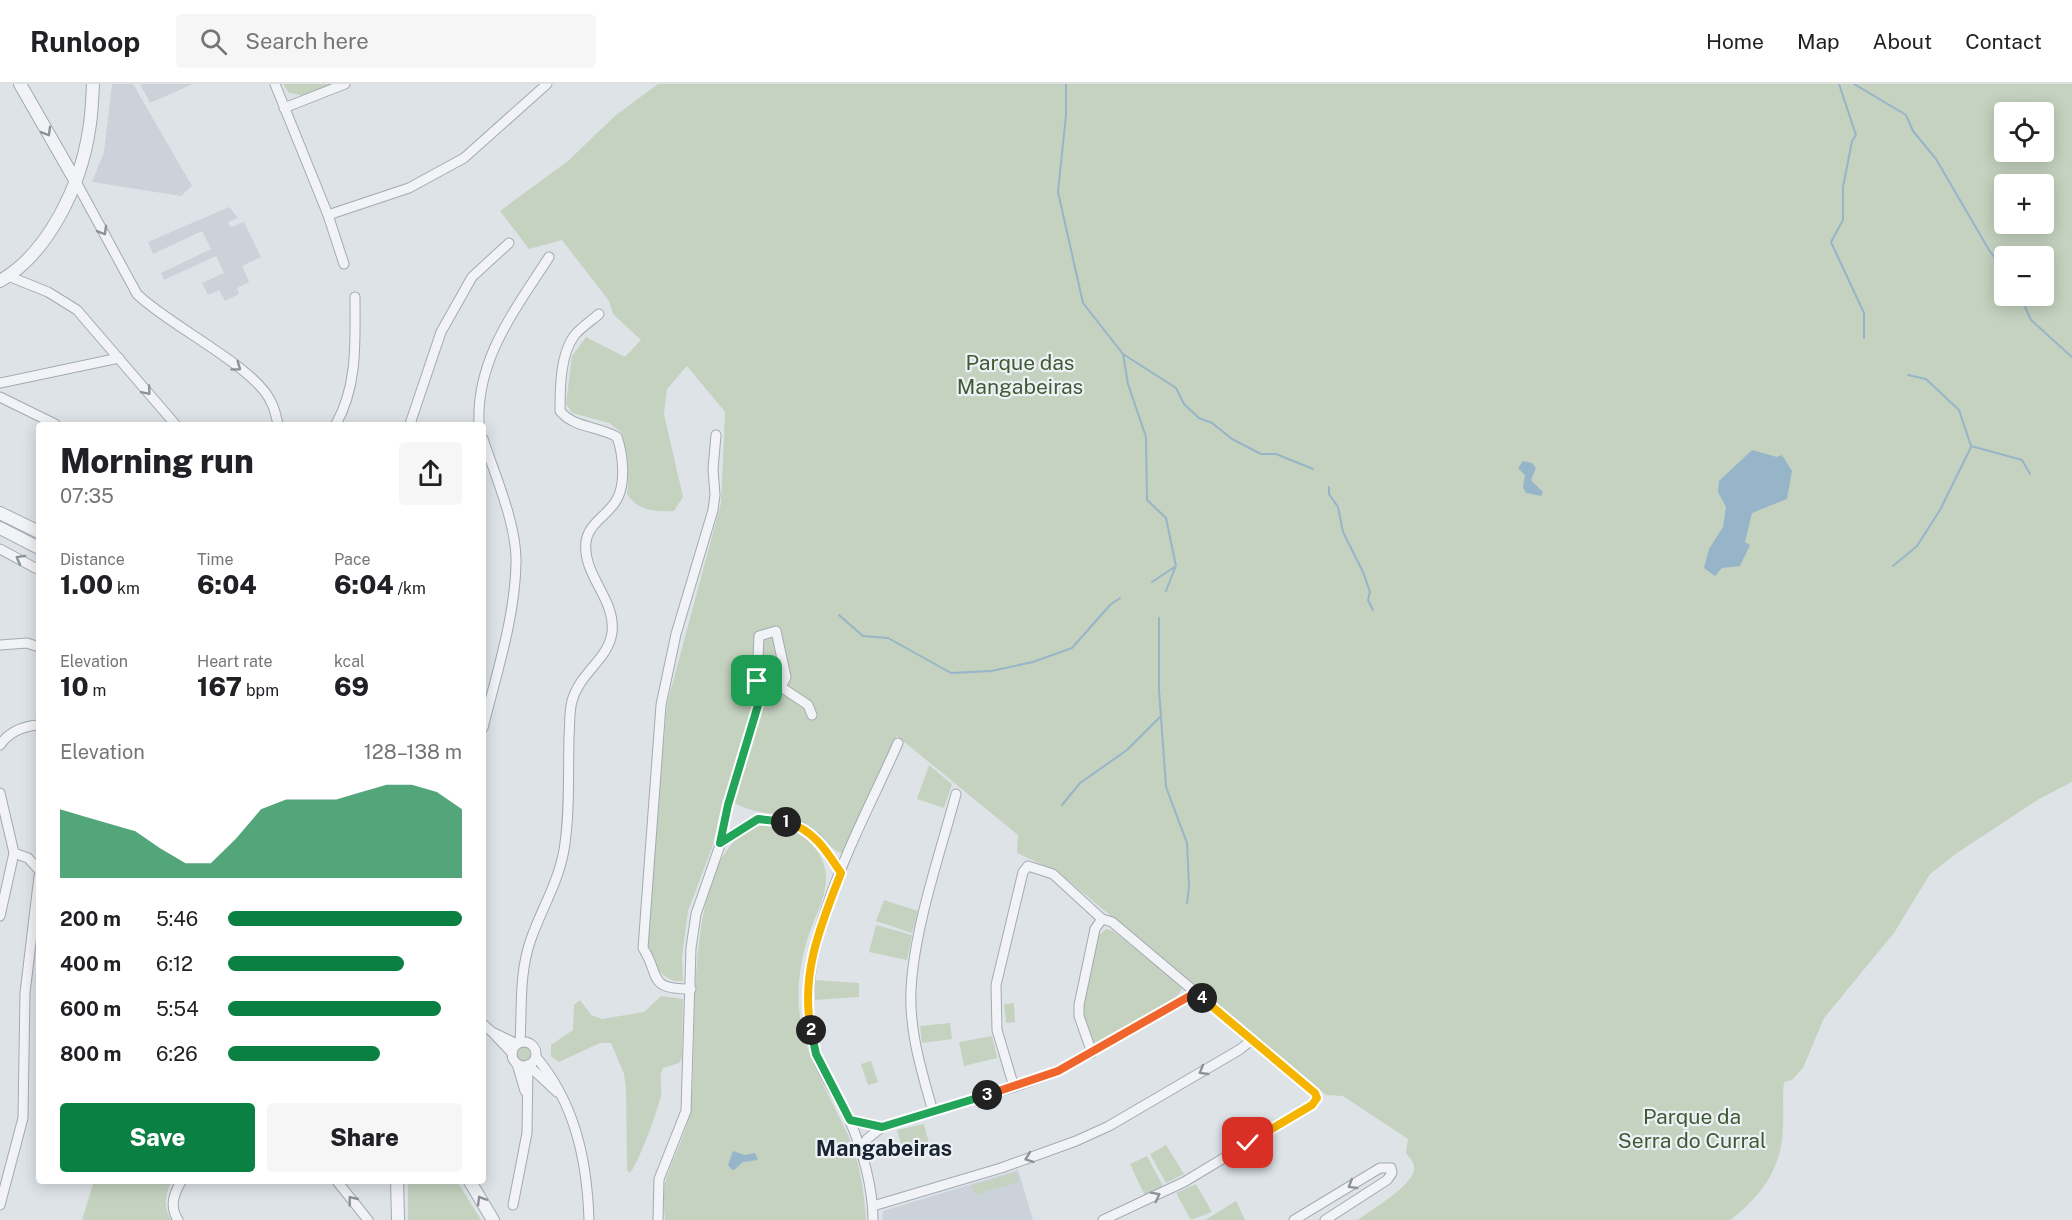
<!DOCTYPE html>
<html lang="en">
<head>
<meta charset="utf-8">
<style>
  :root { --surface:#fff; --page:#f6f6f6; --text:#202124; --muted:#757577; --line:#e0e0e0; --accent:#0b8043 }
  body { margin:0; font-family:"Public Sans",sans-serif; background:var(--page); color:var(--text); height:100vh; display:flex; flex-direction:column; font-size:22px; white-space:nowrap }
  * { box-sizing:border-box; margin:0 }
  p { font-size:20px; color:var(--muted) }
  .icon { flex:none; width:33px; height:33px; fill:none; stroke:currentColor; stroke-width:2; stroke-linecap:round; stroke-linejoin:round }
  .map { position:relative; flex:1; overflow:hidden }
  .panel { position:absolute; left:36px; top:338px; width:450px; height:762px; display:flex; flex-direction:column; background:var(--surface); border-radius:6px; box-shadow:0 3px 15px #0003 }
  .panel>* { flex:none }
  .fabs { position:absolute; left:1994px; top:18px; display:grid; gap:12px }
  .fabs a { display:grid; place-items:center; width:60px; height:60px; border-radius:6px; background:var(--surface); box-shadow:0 3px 15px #0003; font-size:30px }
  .pin { position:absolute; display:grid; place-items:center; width:51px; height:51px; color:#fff; margin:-26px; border-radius:12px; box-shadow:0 3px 9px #0006 }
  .km { position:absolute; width:30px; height:30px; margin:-15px; border-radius:50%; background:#222; color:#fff; font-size:16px; line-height:30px; text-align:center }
  .round { display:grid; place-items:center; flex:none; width:63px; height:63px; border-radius:6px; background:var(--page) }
  .summary { display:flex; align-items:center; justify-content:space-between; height:102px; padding:0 24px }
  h1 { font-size:33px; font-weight:800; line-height:45px }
  .metrics { display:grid; grid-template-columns:repeat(3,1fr); gap:9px; height:102px; padding:6px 24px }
  .metrics div { display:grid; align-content:center }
  .metrics b { font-size:26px; font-weight:800 }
  .metrics small { font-size:16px; font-weight:400 }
  .metrics p { font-size:16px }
  .chart { height:168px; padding:12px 24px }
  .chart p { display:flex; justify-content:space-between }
  .chart svg { width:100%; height:108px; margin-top:6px; fill:var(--accent); opacity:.7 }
  .primary-button { display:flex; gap:12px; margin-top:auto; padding:12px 24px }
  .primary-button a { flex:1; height:69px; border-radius:6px; background:var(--accent); color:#fff; font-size:24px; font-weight:800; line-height:69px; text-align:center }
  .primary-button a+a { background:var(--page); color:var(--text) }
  ul { padding:0 24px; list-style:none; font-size:20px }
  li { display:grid; grid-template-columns:96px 72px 1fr; align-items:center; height:45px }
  li i { height:15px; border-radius:8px; background:var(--accent) }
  header { display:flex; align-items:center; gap:36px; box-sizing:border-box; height:84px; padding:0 30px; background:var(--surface); border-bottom:2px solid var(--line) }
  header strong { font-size:28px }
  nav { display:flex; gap:33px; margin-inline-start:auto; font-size:21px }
  .search { width:420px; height:54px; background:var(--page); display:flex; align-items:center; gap:15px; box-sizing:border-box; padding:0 21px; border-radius:6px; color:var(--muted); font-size:22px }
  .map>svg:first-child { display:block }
  .built { fill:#ccd2da }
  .green { fill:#c5d2bf; fill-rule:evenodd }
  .water { fill:#97b5c9 }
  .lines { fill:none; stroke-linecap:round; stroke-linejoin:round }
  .stream { stroke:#97b5c9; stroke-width:2 }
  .minor-casing { stroke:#a3aab2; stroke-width:11 }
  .tertiary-casing { stroke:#a3aab2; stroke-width:14 }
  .minor { stroke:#f1f3f6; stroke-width:9 }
  .tertiary { stroke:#f1f3f6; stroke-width:12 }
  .oneway { stroke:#8c929a }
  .split-1-casing { stroke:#fff; stroke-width:12 }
  .split-2-casing { stroke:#fff; stroke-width:12 }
  .split-3-casing { stroke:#fff; stroke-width:12 }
  .split-4-casing { stroke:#fff; stroke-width:12 }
  .split-5-casing { stroke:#fff; stroke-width:12 }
  .split-1 { stroke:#22a559; stroke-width:8 }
  .split-2 { stroke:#f5b400; stroke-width:8 }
  .split-3 { stroke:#22a559; stroke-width:8 }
  .split-4 { stroke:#f0652b; stroke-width:8 }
  .split-5 { stroke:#f5b400; stroke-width:8 }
  .labels { text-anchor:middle; stroke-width:4.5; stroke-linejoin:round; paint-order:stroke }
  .park-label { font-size:21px; fill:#3f5b33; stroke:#edf1f6 }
  .neighbourhood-label { font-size:22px; font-weight:bold; fill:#192330; stroke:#edf1f6 }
</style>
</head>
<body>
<header>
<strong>Runloop</strong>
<div class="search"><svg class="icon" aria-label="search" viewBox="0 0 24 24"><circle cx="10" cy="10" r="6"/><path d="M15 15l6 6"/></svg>Search here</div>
<nav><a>Home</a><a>Map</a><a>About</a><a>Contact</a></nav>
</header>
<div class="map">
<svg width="2072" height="1136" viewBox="0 0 2072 1136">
  <rect width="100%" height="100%" fill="#dee3e8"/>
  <g class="built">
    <path d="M112,0H133L192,102L181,112L92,98L104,68Z"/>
    <path d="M140,0H193L150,19Z"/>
    <path d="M229,123L238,134L228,138L231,143L244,138L261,173L242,182L249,198L237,204L239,210L225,217L219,206L208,211L202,199L224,189L216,172L164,196L161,189L211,165L202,147L153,170L148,158Z"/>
    <path d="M1018,1086L1033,1136H882L883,1127Z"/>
  </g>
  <g class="green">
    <path d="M283,0H333L306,12L289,9Z"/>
    <path d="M658,0H2072V698L2039,715L1957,769L1930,790L1894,849L1824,934L1803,984L1792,996L1784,998C1782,1013 1784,1028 1783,1044C1782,1084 1761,1113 1730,1136H1358C1372,1125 1411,1103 1414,1086C1415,1079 1410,1074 1406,1069L1408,1055L1343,1012L1326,1011L1058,788L1017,769L1018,751L897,652L842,769C832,768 813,744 801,738C776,725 752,734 726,713L723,715L713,761L688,827L682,873L683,897C659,900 649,872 647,853L667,620L721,419L725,328L687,282L667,305L664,330L683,413L674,427C655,428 638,427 627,410L628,398L622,349L609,339L572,329L566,320L572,272L586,253L625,273L641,256L613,230L609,217L562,156L529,165L500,127L568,77L616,31ZM2004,28H2043V68H2004ZM2004,100H2043V140H2004ZM2004,172H2043V212H2004Z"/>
    <path d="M929,681L952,700L944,724L917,715Z"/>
    <path d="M764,741C790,740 816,756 824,781C832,807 814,832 807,856C801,877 797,901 799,924C803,971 829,1009 848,1051C860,1077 864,1108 866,1136H665C664,1123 662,1108 666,1095C674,1070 688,1048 691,1021C699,958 679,756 764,741Z"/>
    <path d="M884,816L918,827L912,849L876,837Z"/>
    <path d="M876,841L912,851L907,876L869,868Z"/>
    <path d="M1106,845L1113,847L1180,901L1182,905L1175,915L1094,960C1069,939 1092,876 1099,851Z"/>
    <path d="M815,896L859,899V913L815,916Z"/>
    <path d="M661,912L683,915L682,974L679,979L663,984C658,992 663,1002 661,1011C658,1026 639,1078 630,1089L627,1086L626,1005L624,990L611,959H600L559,978L551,972V961L573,946L574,921L580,916L591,931L602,935L644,928Z"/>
    <path d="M1014,919L1015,938L1006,939L1004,920Z"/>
    <path d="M950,939L952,955L922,959L920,942Z"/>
    <path d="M992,952L997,974L964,982L959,958Z"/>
    <circle cx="524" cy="970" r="9"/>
    <path d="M871,977L878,998L868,1001L861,980Z"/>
    <path d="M924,1040L931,1067L905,1074L897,1046Z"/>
    <path d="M1166,1061L1184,1090L1166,1099L1150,1070Z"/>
    <path d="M1147,1072L1163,1102L1145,1112L1130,1080Z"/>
    <path d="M1016,1088L1019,1098L995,1105L992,1095Z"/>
    <path d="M991,1096L994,1105L975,1111L972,1101Z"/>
    <path d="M94,1097H172C165,1109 163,1123 171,1136H82Z"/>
    <path d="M408,1097H457L481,1136H408Z"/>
    <path d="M1196,1100L1212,1128L1191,1136L1176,1109Z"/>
    <path d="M1236,1117L1245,1136H1205Z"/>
  </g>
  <g class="water">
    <path d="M1752,366L1777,373L1782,371L1792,387L1787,415L1752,429L1745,458L1750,461L1740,482L1722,484L1715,492L1704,484L1709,465L1723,443L1726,423L1718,408L1719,397Z"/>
    <path d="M1523,377L1532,379L1536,384L1531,396L1543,408L1541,412L1526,409L1523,403L1525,391L1518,384Z"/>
    <path d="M733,1067L745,1071L755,1069L758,1076L743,1078L734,1086L731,1085L728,1081Z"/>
  </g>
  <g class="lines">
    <g class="stream">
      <path d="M1066,0V31L1058,108L1083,219L1123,270L1176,304L1184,320L1199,334L1212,339L1232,355L1261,370H1276L1313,385"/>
      <path d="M1839,0L1856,51L1852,57L1843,103V136L1831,158L1864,229V254"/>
      <path d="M1854,0L1906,31L1913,47L1936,75L1989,166L2004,186"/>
      <path d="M2020,212L2031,236L2072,273"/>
      <path d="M1123,270L1128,300L1146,353L1147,416L1166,434L1176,482L1152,498"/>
      <path d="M1908,291L1926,295L1959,326L1971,362L2022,376L2030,390"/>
      <path d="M1329,403V410L1338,423L1343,448L1363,488L1370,508L1368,516L1373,526"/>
      <path d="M1893,482L1917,462L1940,426L1971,363"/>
      <path d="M1166,507L1175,484"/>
      <path d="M839,531L863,552L888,554L951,589L991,587L1033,578L1072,564L1110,521L1120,514"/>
      <path d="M1159,534V606L1166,703L1187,759L1189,803L1187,819"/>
      <path d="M1062,721L1080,699L1127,666L1160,633"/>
    </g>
    <g class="minor-casing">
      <g id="minor">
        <path d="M275,0L328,131L344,180"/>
        <path d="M284,24L345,0"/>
        <path d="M75,96L137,210C168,241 256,283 271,318C275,325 276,333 278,340"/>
        <path d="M328,131L409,104L464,74L547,0"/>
        <path d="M8,192L48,208L77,226L175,340"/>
        <path d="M0,299L119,274"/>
        <path d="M0,313L55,340"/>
        <path d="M336,340C358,301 355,257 355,213"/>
        <path d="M410,340L441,248L472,193L509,159"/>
        <path d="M479,340C476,275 515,226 549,173"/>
        <path d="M483,355C495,391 517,441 516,479C515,534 496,591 483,644"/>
        <path d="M0,465L39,486"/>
        <path d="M776,547L786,593L781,603L762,608L757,597L759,552Z"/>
        <path d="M0,561L27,559L39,563"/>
        <path d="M781,603L808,621L812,631"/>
        <path d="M0,661C9,648 23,642 39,641"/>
        <path d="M0,709L14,769L0,832"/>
        <path d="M720,759L758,735L787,738L801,743L817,755L841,789"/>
        <path d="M14,769L28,774L39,786"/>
        <path d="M691,905C646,905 661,892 643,864L661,621L676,550L713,426L715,411L713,385L716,351"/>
        <path d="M483,940L492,948L517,960"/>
        <path d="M494,950L512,969"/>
        <circle cx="524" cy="970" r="12"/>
        <path d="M520,958C522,924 519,888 531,855C542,824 558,799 564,766C570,729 568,690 569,653C570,641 569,628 572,617C580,588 609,575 612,548C616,515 582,491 586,458C588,439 609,431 617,415C626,399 623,370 617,353C598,342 574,344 560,327C560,305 560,271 574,252C580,244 591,237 599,230"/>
        <path d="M1092,969L1079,932V921L1095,845L1102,835"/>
        <path d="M536,973C575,1019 587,1076 589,1136"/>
        <path d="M517,980L525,1007"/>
        <path d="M528,981L557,1008"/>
        <path d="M1014,1003L997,946L996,901L1023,788L1028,782L1053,790L1102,835L1112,838L1315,1009L1317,1014L1312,1021L1184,1098L1103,1136"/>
        <path d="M933,1028C922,988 909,948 911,906C914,844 940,770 956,710"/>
        <path d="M850,1036L882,1043L867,1055L860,1067"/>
        <path d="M882,1043L1014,1003L1058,987L1195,909"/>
        <path d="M336,1096L368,1136"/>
        <path d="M0,1121L23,1034L25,909L39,792"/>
        <path d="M513,1121L527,1049L528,981"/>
        <path d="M873,1122L1001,1084L1076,1057L1109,1042L1239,966L1252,956"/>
        <path d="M178,1136C169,1122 174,1109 182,1096"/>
        <path d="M658,1136L659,1095L686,1027L691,864L696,830L719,764L728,721L762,608"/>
        <path d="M873,1136C873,1103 862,1064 849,1035C839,1013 823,992 816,970C784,875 860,746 898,659"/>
        <path d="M1294,1136L1380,1084H1391L1392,1089L1387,1096L1325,1136"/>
      </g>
    </g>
    <g class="tertiary-casing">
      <g id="tertiary">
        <path d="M20,0L75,96"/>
        <path d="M0,197C49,169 81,100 89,46C92,31 92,15 93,0"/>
        <path d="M0,429L39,448"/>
        <path d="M0,444L39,464"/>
        <path d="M397,1096L398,1136"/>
        <path d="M469,1096L493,1136"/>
      </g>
    </g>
    <use href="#minor" class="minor"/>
    <use href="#tertiary" class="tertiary"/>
  </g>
  <defs><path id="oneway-chevron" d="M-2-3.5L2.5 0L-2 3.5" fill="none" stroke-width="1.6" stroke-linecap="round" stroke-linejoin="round" transform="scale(1.5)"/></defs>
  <g class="oneway">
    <use href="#oneway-chevron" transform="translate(47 48) rotate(60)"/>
    <use href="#oneway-chevron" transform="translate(103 147) rotate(60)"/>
    <use href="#oneway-chevron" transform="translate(237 283) rotate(36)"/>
    <use href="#oneway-chevron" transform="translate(147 307) rotate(50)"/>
    <use href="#oneway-chevron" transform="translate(20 475) rotate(-151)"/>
    <use href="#oneway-chevron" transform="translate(1203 987) rotate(150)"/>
    <use href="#oneway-chevron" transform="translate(1029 1074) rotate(160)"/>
    <use href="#oneway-chevron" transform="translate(1352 1101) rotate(149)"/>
    <use href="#oneway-chevron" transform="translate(1156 1112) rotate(-27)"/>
    <use href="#oneway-chevron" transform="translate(352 1116) rotate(-129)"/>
    <use href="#oneway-chevron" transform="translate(481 1116) rotate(-121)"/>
  </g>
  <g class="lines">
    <g class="split-1-casing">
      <path id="split-1" d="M757,597L762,608L728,721L720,759L758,735L786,738"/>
    </g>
    <g class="split-2-casing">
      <path id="split-2" d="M786,738C813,745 826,766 841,789C821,840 800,890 811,946"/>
    </g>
    <g class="split-3-casing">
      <path id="split-3" d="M811,946L816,970L850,1036L882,1043L987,1011"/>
    </g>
    <g class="split-4-casing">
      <path id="split-4" d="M987,1011L1058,987L1195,909L1202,914"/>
    </g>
    <g class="split-5-casing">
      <path id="split-5" d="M1202,914L1315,1009L1317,1014L1312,1021L1248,1059"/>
    </g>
    <use href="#split-1" class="split-1"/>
    <use href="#split-2" class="split-2"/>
    <use href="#split-3" class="split-3"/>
    <use href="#split-4" class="split-4"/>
    <use href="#split-5" class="split-5"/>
  </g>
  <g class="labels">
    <g class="park-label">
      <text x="1020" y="286">Parque das<tspan x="1020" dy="24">Mangabeiras</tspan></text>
      <text x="1692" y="1040">Parque da<tspan x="1692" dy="24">Serra do Curral</tspan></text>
    </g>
    <g class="neighbourhood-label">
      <text x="884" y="1072">Mangabeiras</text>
    </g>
  </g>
</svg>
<div class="fabs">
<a><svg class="icon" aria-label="locate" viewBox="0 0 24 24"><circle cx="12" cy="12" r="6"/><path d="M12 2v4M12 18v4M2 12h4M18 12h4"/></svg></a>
<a>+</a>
<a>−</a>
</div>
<div class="pin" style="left:757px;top:597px;background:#1e9e55"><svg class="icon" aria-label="arrive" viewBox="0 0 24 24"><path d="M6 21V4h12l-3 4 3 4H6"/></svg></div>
<div class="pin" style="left:1248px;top:1059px;background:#d93025"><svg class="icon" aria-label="check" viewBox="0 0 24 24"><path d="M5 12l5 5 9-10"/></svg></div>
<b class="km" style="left:786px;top:738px">1</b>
<b class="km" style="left:811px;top:946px">2</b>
<b class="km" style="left:987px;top:1011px">3</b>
<b class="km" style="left:1202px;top:914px">4</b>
<section class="panel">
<div class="summary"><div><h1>Morning run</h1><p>07:35</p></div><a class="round"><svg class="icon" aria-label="share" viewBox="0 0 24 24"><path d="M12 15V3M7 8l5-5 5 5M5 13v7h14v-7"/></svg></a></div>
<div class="metrics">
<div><p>Distance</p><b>1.00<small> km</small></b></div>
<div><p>Time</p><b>6:04</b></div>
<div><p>Pace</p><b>6:04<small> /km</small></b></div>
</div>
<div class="metrics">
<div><p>Elevation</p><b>10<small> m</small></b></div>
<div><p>Heart rate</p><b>167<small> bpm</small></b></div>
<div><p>kcal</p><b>69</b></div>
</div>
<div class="chart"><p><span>Elevation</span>128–138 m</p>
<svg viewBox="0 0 160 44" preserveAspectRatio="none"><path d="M0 44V16L10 19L20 22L30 25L40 32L50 38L60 38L70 28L80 16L90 12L100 12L110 12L120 9L130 6L140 6L150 9L160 16V44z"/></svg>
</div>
<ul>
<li><b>200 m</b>5:46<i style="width:100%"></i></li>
<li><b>400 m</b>6:12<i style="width:75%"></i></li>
<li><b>600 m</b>5:54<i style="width:91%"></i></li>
<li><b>800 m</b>6:26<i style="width:65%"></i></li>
</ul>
<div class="primary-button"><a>Save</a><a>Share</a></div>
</section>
</div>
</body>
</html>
